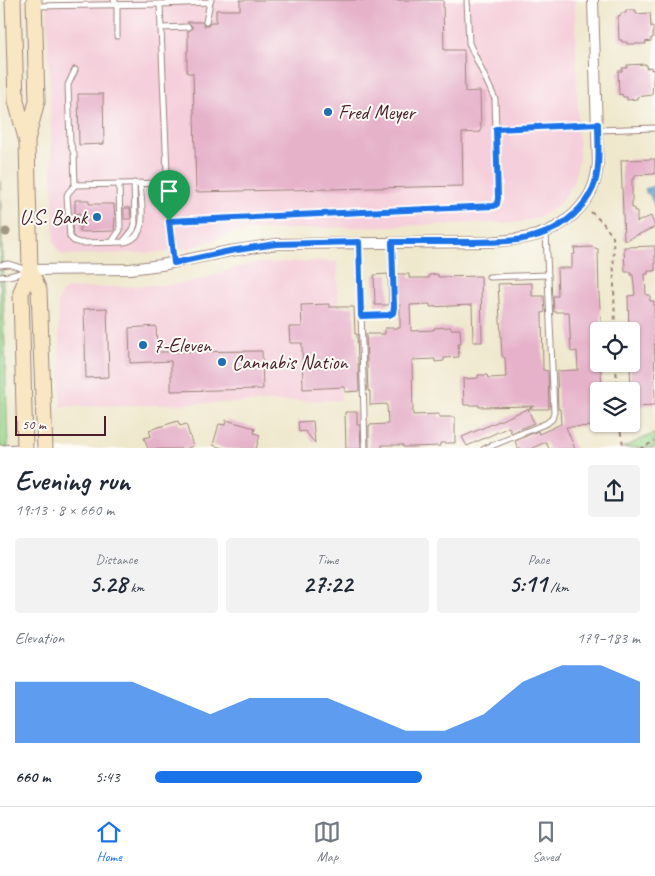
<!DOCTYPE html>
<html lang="en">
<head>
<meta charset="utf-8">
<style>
  :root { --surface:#fff; --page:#f2f2f3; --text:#1f2937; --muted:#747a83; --line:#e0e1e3; --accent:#1a73e8 }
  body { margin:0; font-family:Caveat,sans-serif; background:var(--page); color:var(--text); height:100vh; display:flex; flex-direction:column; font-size:19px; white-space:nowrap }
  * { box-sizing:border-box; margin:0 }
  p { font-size:16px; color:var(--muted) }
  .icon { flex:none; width:28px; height:28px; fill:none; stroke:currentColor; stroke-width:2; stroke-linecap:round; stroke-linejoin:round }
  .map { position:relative; height:448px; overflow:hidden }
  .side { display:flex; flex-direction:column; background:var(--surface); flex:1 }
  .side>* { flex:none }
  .tools { position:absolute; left:590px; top:322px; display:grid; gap:10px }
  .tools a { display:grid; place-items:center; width:50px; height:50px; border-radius:5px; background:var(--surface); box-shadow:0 1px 4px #0004; font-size:25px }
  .scale { position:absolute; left:15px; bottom:12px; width:91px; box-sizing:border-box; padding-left:5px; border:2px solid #4a1f2b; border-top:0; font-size:14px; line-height:18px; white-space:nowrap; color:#4a1f2b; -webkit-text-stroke:4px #fdfcf7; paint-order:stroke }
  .pin { position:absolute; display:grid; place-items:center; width:42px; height:42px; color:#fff; margin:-51px -21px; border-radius:50% 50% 50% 0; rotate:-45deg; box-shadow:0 0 5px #0007 }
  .pin .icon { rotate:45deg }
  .round { display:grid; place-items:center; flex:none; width:52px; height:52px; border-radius:5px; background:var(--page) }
  .overview { display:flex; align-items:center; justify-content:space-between; height:85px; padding:0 15px }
  h1 { font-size:28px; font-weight:600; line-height:38px }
  .figures { display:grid; grid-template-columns:repeat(3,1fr); gap:8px; height:85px; padding:5px 15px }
  .figures div { display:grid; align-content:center; border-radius:5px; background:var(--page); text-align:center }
  .figures b { font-size:25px; font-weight:600 }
  .figures small { font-size:14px; font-weight:400 }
  .figures p { font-size:14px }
  .chart { height:140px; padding:10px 15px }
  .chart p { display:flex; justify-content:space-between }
  .chart svg { width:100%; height:90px; margin-top:5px; fill:var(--accent); opacity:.7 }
  ul { padding:0 15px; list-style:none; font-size:16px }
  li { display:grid; grid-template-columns:80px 60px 1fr; align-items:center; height:38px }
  li i { height:12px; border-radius:6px; background:var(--accent) }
  .tab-bar { display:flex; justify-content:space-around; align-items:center; height:70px; border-top:1px solid var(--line); background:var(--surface); font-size:14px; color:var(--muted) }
  .tab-bar a { display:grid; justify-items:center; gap:2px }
  .tab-bar .current { color:var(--accent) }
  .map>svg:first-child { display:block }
  .built { fill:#f5cfdb }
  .park { fill:url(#park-dots); stroke:#727b5c }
  .garden { fill:#9ad78c; stroke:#727b5c }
  .water { fill:url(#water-rules); stroke:#546480 }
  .building { fill:#e6b2ca }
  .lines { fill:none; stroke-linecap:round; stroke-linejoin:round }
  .service-casing { stroke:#9c847c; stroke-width:7 }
  .minor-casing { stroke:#9c847c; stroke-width:12 }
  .secondary-casing { stroke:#9c847c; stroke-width:17 }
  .path { stroke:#9c847c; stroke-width:2; stroke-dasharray:4 4; stroke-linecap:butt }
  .service { stroke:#fff; stroke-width:5 }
  .minor { stroke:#fff; stroke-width:10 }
  .secondary { stroke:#f9e7c3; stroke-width:15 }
  .tree { fill:#a19884 }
  .route-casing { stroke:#fff; stroke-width:10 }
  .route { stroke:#1a73e8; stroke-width:6 }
  .poi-dot { fill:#1f6fb2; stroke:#fdfcf7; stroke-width:2 }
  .labels { text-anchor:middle; stroke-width:4; stroke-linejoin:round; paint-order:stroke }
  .poi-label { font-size:20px; fill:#4a1f2b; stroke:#fdfcf7; text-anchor:start }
</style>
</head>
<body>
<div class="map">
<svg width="655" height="449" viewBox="0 0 655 449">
  <defs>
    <pattern id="park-dots" width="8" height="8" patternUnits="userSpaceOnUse" patternTransform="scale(1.25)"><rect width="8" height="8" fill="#9ad78c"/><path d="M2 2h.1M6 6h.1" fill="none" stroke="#86b879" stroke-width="1.8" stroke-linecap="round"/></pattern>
    <pattern id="water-rules" width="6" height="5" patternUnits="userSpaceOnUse" patternTransform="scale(1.25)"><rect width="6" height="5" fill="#5daad6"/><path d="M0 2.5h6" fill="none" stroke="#4f8aae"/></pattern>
  </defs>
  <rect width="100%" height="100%" fill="#fdfcf7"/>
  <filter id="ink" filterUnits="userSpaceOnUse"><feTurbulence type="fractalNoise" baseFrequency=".02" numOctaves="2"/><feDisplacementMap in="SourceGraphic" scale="10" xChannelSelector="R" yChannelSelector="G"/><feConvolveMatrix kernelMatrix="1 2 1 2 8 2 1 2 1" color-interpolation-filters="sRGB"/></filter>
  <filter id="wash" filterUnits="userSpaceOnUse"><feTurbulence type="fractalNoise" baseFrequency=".0096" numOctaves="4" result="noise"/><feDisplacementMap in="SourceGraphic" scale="20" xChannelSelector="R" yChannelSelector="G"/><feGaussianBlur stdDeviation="1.12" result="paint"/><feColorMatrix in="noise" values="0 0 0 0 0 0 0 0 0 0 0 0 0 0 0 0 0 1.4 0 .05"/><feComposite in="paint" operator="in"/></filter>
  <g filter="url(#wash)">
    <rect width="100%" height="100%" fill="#efe8cd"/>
    <g class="built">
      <path d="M47,0H575L579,160L573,183L560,203L552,209L542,216L522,222L260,230L231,234L196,246L166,252L63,255L59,252L54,243Z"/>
      <path d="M337,261L341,400L61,407L58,304L60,295L67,289L179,284L209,277L234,268L258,263Z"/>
    </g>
    <path class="park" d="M655,433V448H622Z"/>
    <path class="garden" d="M0,181L8,448H0Z"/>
    <path class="water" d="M655,185V207L649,193L647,194L645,189Z"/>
    <g id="blocks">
      <g class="building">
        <path d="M240,0H443L444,50H464L465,92L480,91L481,132L462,133L463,186L196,192L193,73H187V51H188V31L192,29V26L187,22H202L204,26H208L211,22H216V10H240Z"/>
        <path d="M626,10H636V14L650,13L651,27L653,26V38H651V41L645,42L646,44H627V42H622V40H619L618,16L621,15V13H626Z"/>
        <path d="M646,64V68L651,67V70L654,69L652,95L637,97V99L627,100V97H623L622,94L619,95L618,71H622V68H627V65Z"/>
        <path d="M78,94H103L104,144L79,145Z"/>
        <path d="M655,159V174L635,175V179H632V208H634V211H637V222L651,216L655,227L624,241L621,160Z"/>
        <path d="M75,200H89V204H114L115,220L114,231L80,232V213L75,214Z"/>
        <path d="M124,208H130L131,219H124Z"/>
        <path d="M655,246V271H648V274H645L646,295H650V301H654L655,405L631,406L630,364H631V331H629L628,296L635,295L633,275H631V272H625L624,247Z"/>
        <path d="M592,247L598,249L599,295L602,331H599V370H601L602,391H599V426L566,427L575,449H549L546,442L530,449H518L515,441L538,431L539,434L561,424L560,409H558L557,371L578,370L577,351L571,352L569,312H554L553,296H558L557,268H572V255L575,254L574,248Z"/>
        <path d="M388,274L389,305H375L374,275Z"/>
        <path d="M397,274H409V278H429V275L438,274V277L481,276L482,342H473L472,305L430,307V304L410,305L411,331L434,330V328L451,327V329H460L461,344H458L459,357L444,358V361L435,362V359L412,360L413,415L439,414V417H455V443H440V446L412,447H403V445H382V449H369V425L388,424L387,404L370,405V391H368L366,334H385V328H400V305H397Z"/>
        <path d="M532,283V296H544L545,312L542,313L543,370L548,371L549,409H528L534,423L511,433L509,427L467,446L462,437L534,406L479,407V405H464L463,379L478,378V375H487L488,378L506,377L505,358L502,356L498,284Z"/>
        <path d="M329,304V307H354L355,334H357L359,391L345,392V387L303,389L302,343H290L289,327H302L301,305Z"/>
        <path d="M107,308L109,377L86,378L84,309Z"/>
        <path d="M156,326L157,352L262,351L263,389L171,391V361L130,363L129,328Z"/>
        <path d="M345,412H357V425H360L361,449H346Z"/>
        <path d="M226,420L255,428L254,433L260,435L256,449H226L213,445L219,424L225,425Z"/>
        <path d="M178,421L180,426L186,424L193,446L185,449H148L144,438L151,436L149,430Z"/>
        <path d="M313,421L315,443L305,431L299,432L298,422Z"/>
      </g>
    </g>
  </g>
  <g filter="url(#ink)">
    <use href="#blocks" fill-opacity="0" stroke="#9c847c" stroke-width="1"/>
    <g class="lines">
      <g class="service-casing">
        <g id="service">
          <path d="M114,0L117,4V36"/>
          <path d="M35,6L160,4"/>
          <path d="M206,22L210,2"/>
          <path d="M161,28L188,27"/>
          <path d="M75,70L68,85L70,142L74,154L75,185L68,193L67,196L70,237L74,241L80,243L123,242L133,230L135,224L134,183"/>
          <path d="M496,129L597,124"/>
          <path d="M598,130L655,128"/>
          <path d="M75,185L167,183"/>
          <path d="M169,221L493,206L497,204L498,199L495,99L469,43L467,0"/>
          <path d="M112,242L120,230L119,184"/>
          <path d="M124,242C150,238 141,203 140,183"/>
          <path d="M359,242L365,449"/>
          <path d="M174,263L169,221L160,4L210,2L211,0"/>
          <path d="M0,265L9,264L27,270"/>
          <path d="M0,277L9,276L25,272"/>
          <path d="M489,277L548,275"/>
          <path d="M361,316L389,315L393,313L392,243"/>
          <path d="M0,448L22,447"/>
          <path d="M484,449L547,423L552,419L554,412L546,233"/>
        </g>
      </g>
      <g class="minor-casing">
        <path id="minor" d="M30,270L130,269L161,265L230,251L277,244L489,242C522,239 547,238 573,215C581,207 589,198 593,187C596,180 597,171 598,164L593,0"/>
      </g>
      <g class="secondary-casing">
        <g id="secondary">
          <path d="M13,0L16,101L27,142L30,270L39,290L45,449"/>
          <path d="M27,140L37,101L34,0"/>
          <path d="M25,449L21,292L30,270"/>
        </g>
      </g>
      <g class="path">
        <path d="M591,212L603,223L613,237L615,331"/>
        <path d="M616,364L617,391"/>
        <path d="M619,424L624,449"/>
        <path d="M640,449L655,441"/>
      </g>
      <use href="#service" class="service"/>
      <use href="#minor" class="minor"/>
      <use href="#secondary" class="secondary"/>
    </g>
    <circle class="tree" cx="6" cy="232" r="4.5"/>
  </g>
  <g class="lines" filter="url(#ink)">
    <g class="route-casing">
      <path id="route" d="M598,124C598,145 601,169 593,188C584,208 566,224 547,232C522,243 491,242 464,242C440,242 416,242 392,242L394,307L393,313L389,315L361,316L359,242L276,244L230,251L174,263L169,221L494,206L497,204L498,198L496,129Z"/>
    </g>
    <use href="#route" class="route"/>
  </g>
  <g class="poi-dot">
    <circle cx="328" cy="112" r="5"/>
    <circle cx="97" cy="217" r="5"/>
    <circle cx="143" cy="345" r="5"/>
    <circle cx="222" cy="362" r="5"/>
  </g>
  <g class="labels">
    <g class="poi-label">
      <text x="338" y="119">Fred Meyer</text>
      <text x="87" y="224" text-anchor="end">U.S. Bank</text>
      <text x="153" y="352">7-Eleven</text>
      <text x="232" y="369">Cannabis Nation</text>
    </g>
  </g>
</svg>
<div class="tools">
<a><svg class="icon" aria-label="locate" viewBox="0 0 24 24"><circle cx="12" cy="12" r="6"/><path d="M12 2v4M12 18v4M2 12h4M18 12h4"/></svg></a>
<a><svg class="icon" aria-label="layers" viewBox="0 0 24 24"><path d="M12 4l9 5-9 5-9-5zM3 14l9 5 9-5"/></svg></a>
</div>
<div class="scale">50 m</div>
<div class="pin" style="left:169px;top:221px;background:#1e9e55"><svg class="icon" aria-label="arrive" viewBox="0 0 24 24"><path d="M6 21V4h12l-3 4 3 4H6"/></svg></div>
</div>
<section class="side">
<div class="overview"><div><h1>Evening run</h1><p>19:13 · 8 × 660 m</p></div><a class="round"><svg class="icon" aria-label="share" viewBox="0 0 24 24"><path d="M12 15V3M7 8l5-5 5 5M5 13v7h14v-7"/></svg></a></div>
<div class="figures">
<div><p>Distance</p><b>5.28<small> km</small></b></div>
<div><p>Time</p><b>27:22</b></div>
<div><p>Pace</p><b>5:11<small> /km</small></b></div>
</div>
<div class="chart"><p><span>Elevation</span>179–183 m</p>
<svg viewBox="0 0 160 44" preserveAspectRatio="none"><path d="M0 44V14L10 14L20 14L30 14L40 22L50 30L60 22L70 22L80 22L90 30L100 38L110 38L120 30L130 14L140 6L150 6L160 14V44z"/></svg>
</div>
<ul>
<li><b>660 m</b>5:43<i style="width:55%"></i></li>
</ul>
</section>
<nav class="tab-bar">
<a class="current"><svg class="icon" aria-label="home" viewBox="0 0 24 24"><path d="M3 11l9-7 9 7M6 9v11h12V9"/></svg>Home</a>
<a><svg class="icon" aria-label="map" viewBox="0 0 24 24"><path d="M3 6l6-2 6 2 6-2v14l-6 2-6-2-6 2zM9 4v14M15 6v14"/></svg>Map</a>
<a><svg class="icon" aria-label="saved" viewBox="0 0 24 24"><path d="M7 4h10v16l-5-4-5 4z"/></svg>Saved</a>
</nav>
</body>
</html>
